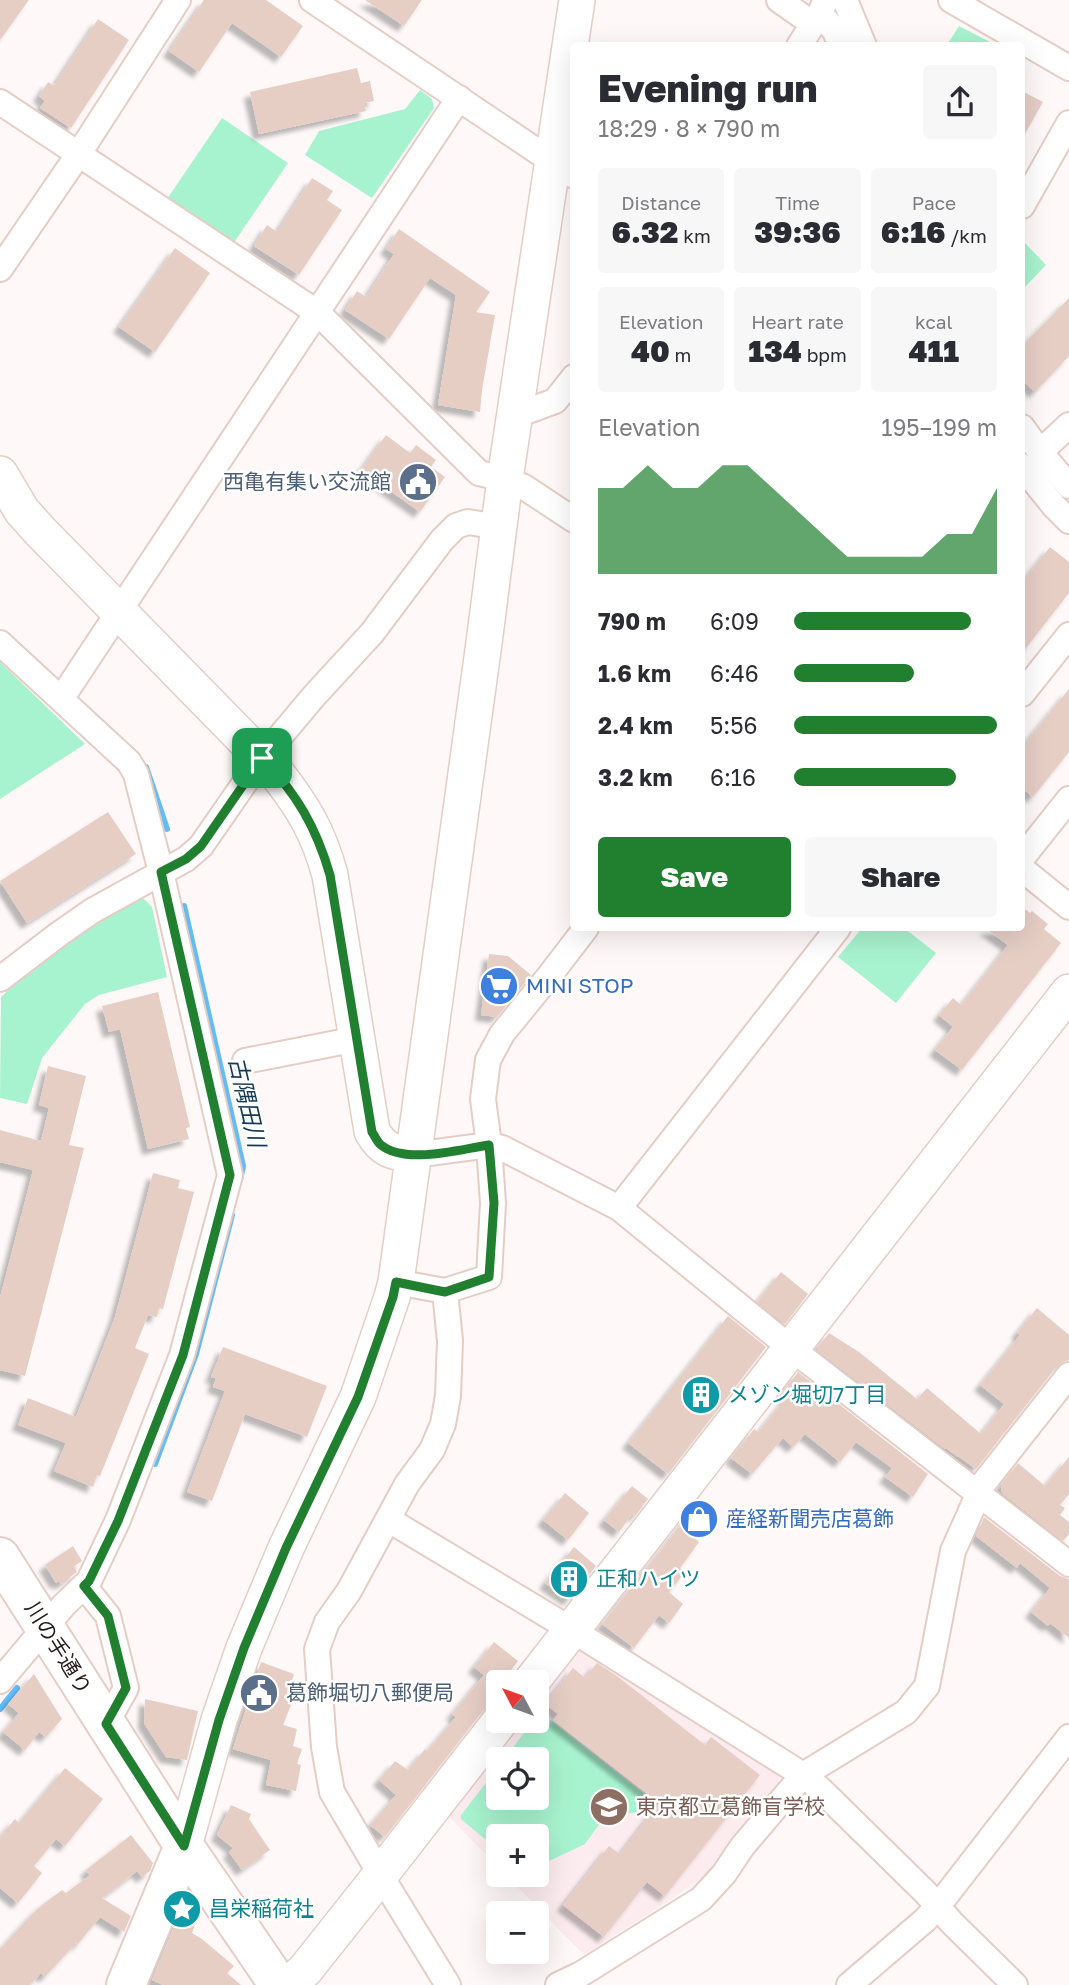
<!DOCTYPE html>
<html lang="en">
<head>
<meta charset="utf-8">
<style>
  :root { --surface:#fff; --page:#f7f7f7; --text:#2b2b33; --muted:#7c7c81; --accent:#217f30 }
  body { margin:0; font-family:"Golos Text","Noto Sans JP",sans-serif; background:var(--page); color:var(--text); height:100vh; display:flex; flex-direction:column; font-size:26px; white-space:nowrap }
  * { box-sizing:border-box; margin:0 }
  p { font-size:23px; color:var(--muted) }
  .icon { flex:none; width:38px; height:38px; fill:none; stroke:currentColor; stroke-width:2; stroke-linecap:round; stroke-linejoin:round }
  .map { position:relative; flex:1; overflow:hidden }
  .details { position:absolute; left:570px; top:42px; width:455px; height:889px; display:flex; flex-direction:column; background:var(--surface); border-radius:7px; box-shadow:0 7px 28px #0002 }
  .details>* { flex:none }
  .needle { width:46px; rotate:311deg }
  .buttons { position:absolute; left:486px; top:1670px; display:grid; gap:14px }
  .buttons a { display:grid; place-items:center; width:63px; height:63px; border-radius:7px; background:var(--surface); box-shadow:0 7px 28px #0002; font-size:35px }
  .pin { position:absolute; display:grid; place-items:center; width:60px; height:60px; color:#fff; margin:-30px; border-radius:14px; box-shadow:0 4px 10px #0006 }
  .round { display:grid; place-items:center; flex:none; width:74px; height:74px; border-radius:7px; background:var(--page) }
  .head { display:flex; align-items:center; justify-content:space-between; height:119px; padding:0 28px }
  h1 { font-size:38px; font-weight:800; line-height:52px }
  .figures { display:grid; grid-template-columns:repeat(3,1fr); gap:10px; height:119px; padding:7px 28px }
  .figures div { display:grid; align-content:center; border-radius:7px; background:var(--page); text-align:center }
  .figures b { font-size:30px; font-weight:800 }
  .figures small { font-size:19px; font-weight:400 }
  .figures p { font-size:19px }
  .chart { height:196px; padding:14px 28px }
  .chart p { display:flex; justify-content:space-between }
  .chart svg { width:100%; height:126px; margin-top:7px; fill:var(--accent); opacity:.7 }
  .action { display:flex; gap:14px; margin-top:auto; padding:14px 28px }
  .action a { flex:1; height:80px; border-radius:7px; background:var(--accent); color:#fff; font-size:28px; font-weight:800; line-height:80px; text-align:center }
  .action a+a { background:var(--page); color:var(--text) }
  ul { padding:0 28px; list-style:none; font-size:23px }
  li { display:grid; grid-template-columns:112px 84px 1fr; align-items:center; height:52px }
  li i { height:18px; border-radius:9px; background:var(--accent) }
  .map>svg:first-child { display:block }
  .education { fill:#fcecef; fill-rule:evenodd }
  .green { fill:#a8f3cf }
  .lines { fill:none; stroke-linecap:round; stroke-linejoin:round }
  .stream { stroke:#62bcf5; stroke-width:6 }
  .building { fill:#e6cec5; filter:url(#shadow) }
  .street-casing { stroke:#e5cdc5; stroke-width:28 }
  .secondary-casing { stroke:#e5cdc5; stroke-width:38 }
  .primary-casing { stroke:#e5cdc5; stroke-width:42 }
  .street { stroke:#fff; stroke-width:24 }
  .secondary { stroke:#fff; stroke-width:35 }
  .primary { stroke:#fff; stroke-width:38 }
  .route-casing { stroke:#fff; stroke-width:14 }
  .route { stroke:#217f30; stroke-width:9 }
  .labels { text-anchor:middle; stroke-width:5; stroke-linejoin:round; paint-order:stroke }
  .service-label { font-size:21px; fill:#4e5e75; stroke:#fff; text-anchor:end }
  .shop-label { font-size:21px; fill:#366cbe; stroke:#fff; text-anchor:start }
  .culture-label { font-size:21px; fill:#0d838f; stroke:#fff; text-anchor:start }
  .street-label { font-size:21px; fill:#251c19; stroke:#fff }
  .education-label { font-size:21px; fill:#785e54; stroke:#fff; text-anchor:start }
  .water-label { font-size:23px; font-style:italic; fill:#153b53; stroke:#fff }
</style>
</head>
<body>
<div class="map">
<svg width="1069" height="1985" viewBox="0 0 1069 1985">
  <defs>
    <filter id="shadow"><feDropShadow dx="-6" dy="6" stdDeviation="2" flood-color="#0004"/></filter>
  </defs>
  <rect width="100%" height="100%" fill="#fef9f8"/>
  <path class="education" d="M584,1650L779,1773V1782L717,1867L670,1900L584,1955L505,1874H537V1836H499V1868L449,1817L522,1720H537V1700L572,1653ZM499,1759H537V1797H499Z"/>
  <g class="green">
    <path d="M959,26L996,45H947Z"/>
    <path d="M420,90L432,99L434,108L372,198L305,155L319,131L405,109Z"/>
    <path d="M222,118L288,163L233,244L167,199Z"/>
    <path d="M1022,240L1046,265L1022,290Z"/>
    <path d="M0,662L85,744L0,799Z"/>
    <path d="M139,899H144L152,907L167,977L99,995L85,1004L42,1058L27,1104L0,1098L1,997L22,977L87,929Z"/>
    <path d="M862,928H904L936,953L896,1003L838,957Z"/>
    <path d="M540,1712L652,1800L643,1812L606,1815L585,1844L547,1862L537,1863V1836H499V1851L461,1819V1815L499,1766V1797H537V1759H504L534,1720H537V1716Z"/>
  </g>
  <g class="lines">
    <g class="stream">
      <path d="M146,767L167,829"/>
      <path d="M184,906L243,1166L240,1180"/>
      <path d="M155,1464L196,1354L232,1215"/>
      <path d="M0,1709L17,1688"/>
    </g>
  </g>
  <g class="building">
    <path d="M0,0H29L0,40Z"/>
    <path d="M204,0H266L303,26L281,57L232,23L199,72L169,51Z"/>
    <path d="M365,0H422L404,26Z"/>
    <path d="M98,19L129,40L71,128L40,108L45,101L39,96L48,82L54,86Z"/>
    <path d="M357,68L361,83L370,81L374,101L364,103L366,111L259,134L250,92Z"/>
    <path d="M1022,91L1043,102L1022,139Z"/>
    <path d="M312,178L333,191L327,200L342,210L299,275L254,246L267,225L277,232Z"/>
    <path d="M399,229L490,292L476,312L495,315L482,390L480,412L438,405L456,295L430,278L389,339L345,310L357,291L366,297L394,254L386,249Z"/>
    <path d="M175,248L210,273L155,352L119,327Z"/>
    <path d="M1069,298V356L1035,392L1022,380V346Z"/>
    <path d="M386,435L410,453L416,445L436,460L431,467L445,477L420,512L361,470Z"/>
    <path d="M1050,547L1069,562V593L1022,653V582Z"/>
    <path d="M1069,689V752L1033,797L1022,788V747Z"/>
    <path d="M108,812L136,854L27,923L0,881Z"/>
    <path d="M1022,907L1030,913L1032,911L1048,924L1044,929L1061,943L962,1070L935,1050L953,1027L939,1015L953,998L961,1005L1008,945L985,928H1022Z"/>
    <path d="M489,954L508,956L531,975L497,1017L481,1015Z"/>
    <path d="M158,992L190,1127L186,1128L189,1139L148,1149L120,1029L109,1032L102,1006Z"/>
    <path d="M48,1066L86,1076L69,1145L84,1148L25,1376L0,1370V1298L33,1170L0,1162V1130L41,1141L49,1108L39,1105Z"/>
    <path d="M153,1173L180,1180L178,1188L194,1192L163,1309L159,1308L157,1317L148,1315L135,1348L149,1354L100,1476L97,1475L93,1487L54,1471L66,1443L18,1425L28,1398L76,1417L115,1317Z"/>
    <path d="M781,1272L808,1294L785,1324L757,1302Z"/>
    <path d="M1037,1308L1069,1335V1360L1063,1362L1057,1366L976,1469L958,1456V1457L946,1448L945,1449L817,1350V1348L829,1333L859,1352L917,1399L927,1388L981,1434L1004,1404L980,1385L1020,1335L1017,1333Z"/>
    <path d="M728,1316L766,1347L668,1474L628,1443Z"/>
    <path d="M223,1347L327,1386L307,1437L245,1414L212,1501L187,1492L225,1391L213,1387L216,1378L211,1377Z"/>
    <path d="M798,1372L928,1474L913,1497L885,1477L892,1468L856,1442L840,1462L805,1434L793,1447L783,1438L752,1474L731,1458L754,1429L758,1432L786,1398L781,1394Z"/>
    <path d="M1069,1457V1494L1060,1505L1065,1508L1060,1515L1069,1522V1534L1063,1541L1002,1493L1001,1485L1018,1463L1045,1486Z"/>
    <path d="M632,1486L648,1499L635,1516L632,1514L619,1532L604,1520Z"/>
    <path d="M565,1493L589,1513L568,1540L543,1520Z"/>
    <path d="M700,1501L717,1515L696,1540L699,1542L680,1568L685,1572L669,1592L683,1604L669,1623L659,1615L634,1648L602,1624Z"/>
    <path d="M984,1517L1060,1576L1069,1579V1638L1050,1623L1048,1626L1031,1612L1050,1588L1020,1563L1017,1568L976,1536Z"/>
    <path d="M73,1546L82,1561L74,1566L77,1572L61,1584L59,1581L56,1583L45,1565Z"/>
    <path d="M574,1547L596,1566L569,1600L545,1583Z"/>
    <path d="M494,1642L518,1661L502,1682H499V1701L493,1702L485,1708L385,1837L370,1825L396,1795L379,1780L395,1761L408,1770L425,1749L427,1751L456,1717L452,1714L484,1675L474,1667Z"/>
    <path d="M261,1662L294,1674L290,1687L297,1690L283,1725L297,1729L293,1746L302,1749L297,1764L301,1765L296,1791L266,1785L271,1760L233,1749Z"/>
    <path d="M597,1663L617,1676L705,1745L711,1737L760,1775L665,1896L647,1882L604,1937L563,1905L609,1846L620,1854L659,1803L553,1720L558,1714L545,1704L573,1668L585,1678Z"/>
    <path d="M34,1674L62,1719L46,1737L39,1732L25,1750L3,1732L19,1713L8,1704Z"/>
    <path d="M145,1699L198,1711L187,1760L166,1757L144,1723Z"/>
    <path d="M65,1768L103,1799L65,1846L56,1839L34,1866L42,1873L18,1903L0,1888V1837L15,1819L19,1823Z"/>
    <path d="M231,1805L251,1814L249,1819L270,1850L242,1870L229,1852L233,1848L217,1835Z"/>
    <path d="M131,1835L153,1863L150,1871L142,1877L137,1871L102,1898L131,1916L124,1932L100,1917L78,1944L76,1943L45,1977L41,1973L30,1985H0V1949L37,1909L62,1890L66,1893L90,1875L86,1870Z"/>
    <path d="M178,1917L195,1925L192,1933L202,1939L234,1966L227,1973L241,1985H163L152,1980Z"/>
  </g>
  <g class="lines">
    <g class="street-casing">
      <g id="street">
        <path d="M312,0L574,176"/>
        <path d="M779,0L813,24"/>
        <path d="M845,0L864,46"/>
        <path d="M951,0L1069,68"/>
        <path d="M820,13L835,31L841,46"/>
        <path d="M799,46L820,13L826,0"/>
        <path d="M0,102L318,313L479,473L505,479L524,487L574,520"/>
        <path d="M1022,206L1069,123"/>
        <path d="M0,269L78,155L178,0"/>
        <path d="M514,416L555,401L574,377"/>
        <path d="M1022,427L1040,452L1069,486"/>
        <path d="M1040,452L1069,425"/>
        <path d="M1022,466L1054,506L1069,521"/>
        <path d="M0,643L129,762L136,774L161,872L230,1175L182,1355L118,1520L89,1581L64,1605L0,1681"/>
        <path d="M1022,694L1069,635"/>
        <path d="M61,699L459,98"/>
        <path d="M1022,858L1069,799"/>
        <path d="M1022,869L1069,907"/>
        <path d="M0,979L59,934L92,911L186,859L201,846L262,758L314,696L372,633L442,540L456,526L468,522L499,527"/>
        <path d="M245,1061L357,1039"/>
        <path d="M414,1155L489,1145L502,1148L619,1208L792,1349L1069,1564"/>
        <path d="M619,1208L838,928"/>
        <path d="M396,1282L445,1291L450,1341L448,1396L443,1424L432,1450L407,1484L349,1591L327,1622L317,1649L324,1747L332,1792L389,1889L448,1985"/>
        <path d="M445,1291L489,1277L493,1203L489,1145L483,1099L488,1060L502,1034L550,975L586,928"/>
        <path d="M389,1520L572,1630L803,1775L818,1787L926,1893L952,1923L1015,1985"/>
        <path d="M84,1586L108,1616L126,1688L106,1724"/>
        <path d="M558,1985L581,1974L701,1899L724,1874L742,1847L803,1775L906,1712L927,1686L953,1551L983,1484L1069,1375"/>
        <path d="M849,1985L925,1920L938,1906L1069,1737"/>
      </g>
    </g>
    <g class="secondary-casing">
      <g id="secondary">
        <path d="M0,474L22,511L40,531L275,771C303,807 318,831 330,875L372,1131C383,1151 393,1152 414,1155"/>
        <path d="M531,1682L1069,992"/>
        <path d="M184,1846L219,1720L244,1648L286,1548L358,1397L392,1297L396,1282L484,643L505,479L577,0"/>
        <path d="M289,1985L305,1970L371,1887L501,1720"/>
      </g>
    </g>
    <g class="primary-casing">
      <g id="primary">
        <path d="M0,1557L184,1846L279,1985"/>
        <path d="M126,1985L184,1846"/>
      </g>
    </g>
    <use href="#street" class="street"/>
    <use href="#secondary" class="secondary"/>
    <use href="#primary" class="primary"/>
  </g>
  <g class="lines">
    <g class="route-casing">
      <path id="route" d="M262,758C297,794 316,827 330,875L372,1132C375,1136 377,1142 381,1145C406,1165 460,1149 489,1145L494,1203L489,1277L445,1292L396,1282L393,1297L358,1397L286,1548L244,1648L219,1720L184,1846L106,1724L126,1688L108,1616L84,1586L89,1581L118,1521L183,1355L230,1175L161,872L186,859L201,846Z"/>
    </g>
    <use href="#route" class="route"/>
  </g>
  <defs>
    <g id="civic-disc" transform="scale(2.0125)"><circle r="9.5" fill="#5c6f8a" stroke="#fff"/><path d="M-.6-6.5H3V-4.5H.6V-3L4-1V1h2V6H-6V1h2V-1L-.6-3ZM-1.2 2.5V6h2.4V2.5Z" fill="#fff"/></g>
    <g id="supermarket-disc" transform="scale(2.0125)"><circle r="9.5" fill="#3f7fe0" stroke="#fff"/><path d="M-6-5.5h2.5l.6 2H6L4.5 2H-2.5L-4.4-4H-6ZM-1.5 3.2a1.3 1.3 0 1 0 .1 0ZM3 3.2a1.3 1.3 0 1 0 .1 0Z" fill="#fff"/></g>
    <g id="building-disc" transform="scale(2.0125)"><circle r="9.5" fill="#0f9aa8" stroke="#fff"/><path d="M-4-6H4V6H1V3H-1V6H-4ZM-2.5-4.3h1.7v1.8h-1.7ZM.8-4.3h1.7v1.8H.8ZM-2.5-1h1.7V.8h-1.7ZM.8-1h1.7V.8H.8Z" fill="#fff"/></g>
    <g id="shop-disc" transform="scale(2.0125)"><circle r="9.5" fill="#3f7fe0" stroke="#fff"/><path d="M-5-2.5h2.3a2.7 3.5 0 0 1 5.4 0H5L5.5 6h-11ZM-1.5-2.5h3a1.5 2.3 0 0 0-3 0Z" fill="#fff"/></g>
    <g id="school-disc" transform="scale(2.0125)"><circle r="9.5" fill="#8d6e63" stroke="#fff"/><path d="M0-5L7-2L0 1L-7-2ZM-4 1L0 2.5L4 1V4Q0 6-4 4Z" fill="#fff"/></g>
    <g id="sight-disc" transform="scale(2.0125)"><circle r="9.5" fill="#0f9aa8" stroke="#fff"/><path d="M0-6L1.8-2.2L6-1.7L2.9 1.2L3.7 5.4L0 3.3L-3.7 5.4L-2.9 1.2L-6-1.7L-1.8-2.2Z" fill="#fff"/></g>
  </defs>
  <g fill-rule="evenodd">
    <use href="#civic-disc" x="418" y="482"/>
    <use href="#supermarket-disc" x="499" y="986"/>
    <use href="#building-disc" x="701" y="1395"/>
    <use href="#shop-disc" x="699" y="1519"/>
    <use href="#building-disc" x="569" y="1579"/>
    <use href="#civic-disc" x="259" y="1693"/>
    <use href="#school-disc" x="609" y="1807"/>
    <use href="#sight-disc" x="182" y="1909"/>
  </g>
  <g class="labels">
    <g class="service-label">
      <text x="391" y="489">西亀有集い交流館</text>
      <text x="286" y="1700" text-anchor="start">葛飾堀切八郵便局</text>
    </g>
    <g class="shop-label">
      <text x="526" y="993">MINI STOP</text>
      <text x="726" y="1526">産経新聞売店葛飾</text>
    </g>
    <g class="culture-label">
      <text x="728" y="1402">メゾン堀切7丁目</text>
      <text x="596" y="1586">正和ハイツ</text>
      <text x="209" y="1916">昌栄稲荷社</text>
    </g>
    <g class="street-label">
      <text transform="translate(58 1648) rotate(58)" y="7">川の手通り</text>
    </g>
    <g class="education-label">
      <text x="636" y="1814">東京都立葛飾盲学校</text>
    </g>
    <g class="water-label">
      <text transform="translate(247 1102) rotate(77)" y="8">古隅田川</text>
    </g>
  </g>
</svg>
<div class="buttons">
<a><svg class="needle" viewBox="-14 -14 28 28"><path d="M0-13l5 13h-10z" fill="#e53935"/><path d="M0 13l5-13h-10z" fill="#7c7c81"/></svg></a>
<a><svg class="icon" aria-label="locate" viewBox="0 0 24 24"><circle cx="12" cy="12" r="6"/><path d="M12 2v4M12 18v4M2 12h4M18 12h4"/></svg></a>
<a>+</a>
<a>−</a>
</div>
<div class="pin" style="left:262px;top:758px;background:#1e9e55"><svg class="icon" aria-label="arrive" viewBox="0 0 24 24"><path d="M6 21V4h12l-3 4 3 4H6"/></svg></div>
<section class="details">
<div class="head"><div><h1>Evening run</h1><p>18:29 · 8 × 790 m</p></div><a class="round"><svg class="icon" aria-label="share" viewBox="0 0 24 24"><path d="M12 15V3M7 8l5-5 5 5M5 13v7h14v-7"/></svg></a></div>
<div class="figures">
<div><p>Distance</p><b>6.32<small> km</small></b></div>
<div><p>Time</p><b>39:36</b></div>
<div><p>Pace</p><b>6:16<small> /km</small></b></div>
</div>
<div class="figures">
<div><p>Elevation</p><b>40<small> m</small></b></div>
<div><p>Heart rate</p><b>134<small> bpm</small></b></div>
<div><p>kcal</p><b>411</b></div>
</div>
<div class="chart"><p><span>Elevation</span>195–199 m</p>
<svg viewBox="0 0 160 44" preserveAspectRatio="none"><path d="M0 44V14L10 14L20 6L30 14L40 14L50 6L60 6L70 14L80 22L90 30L100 38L110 38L120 38L130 38L140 30L150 30L160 14V44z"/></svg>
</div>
<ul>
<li><b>790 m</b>6:09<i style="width:87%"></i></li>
<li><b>1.6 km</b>6:46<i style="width:59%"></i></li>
<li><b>2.4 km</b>5:56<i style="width:100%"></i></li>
<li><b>3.2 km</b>6:16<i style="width:80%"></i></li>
</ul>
<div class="action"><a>Save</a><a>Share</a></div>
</section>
</div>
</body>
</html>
